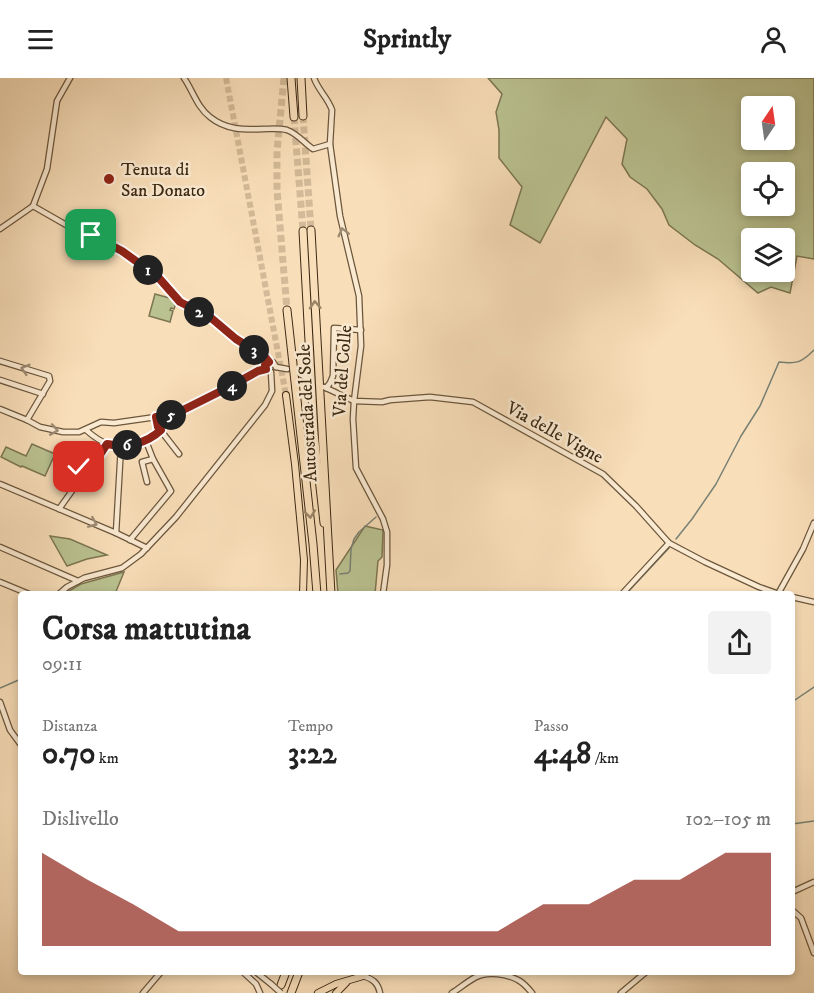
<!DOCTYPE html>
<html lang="it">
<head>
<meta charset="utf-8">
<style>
  :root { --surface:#fff; --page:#f2f2f2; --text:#222; --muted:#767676; --accent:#8f2418 }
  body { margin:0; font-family:"IM FELL DW Pica",serif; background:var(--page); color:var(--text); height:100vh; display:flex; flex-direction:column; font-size:22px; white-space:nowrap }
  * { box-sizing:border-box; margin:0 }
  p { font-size:20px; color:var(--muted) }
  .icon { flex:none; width:33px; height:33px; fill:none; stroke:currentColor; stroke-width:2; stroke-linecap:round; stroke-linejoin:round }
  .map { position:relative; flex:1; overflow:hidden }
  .details { position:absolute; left:18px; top:513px; width:777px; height:384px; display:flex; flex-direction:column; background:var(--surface); border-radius:6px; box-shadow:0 3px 9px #0003 }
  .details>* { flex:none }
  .needle { width:39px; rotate:13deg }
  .buttons { position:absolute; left:741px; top:18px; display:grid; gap:12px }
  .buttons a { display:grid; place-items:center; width:54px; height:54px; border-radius:6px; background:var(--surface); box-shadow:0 3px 9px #0003; font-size:30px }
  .pin { position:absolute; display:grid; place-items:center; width:51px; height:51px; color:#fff; margin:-26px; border-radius:12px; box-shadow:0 3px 9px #0006 }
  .km { position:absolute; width:30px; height:30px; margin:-15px; border-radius:50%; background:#222; color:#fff; font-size:16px; line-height:30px; text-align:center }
  .round { display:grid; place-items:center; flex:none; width:63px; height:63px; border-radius:6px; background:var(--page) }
  .headline { display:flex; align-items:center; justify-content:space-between; height:102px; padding:0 24px }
  h1 { font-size:33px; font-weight:800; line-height:45px }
  .stats { display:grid; grid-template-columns:repeat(3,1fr); gap:9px; height:102px; padding:6px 24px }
  .stats div { display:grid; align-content:center }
  .stats b { font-size:30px; font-weight:800 }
  .stats small { font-size:16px; font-weight:400 }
  .stats p { font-size:16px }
  .chart { height:168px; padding:12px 24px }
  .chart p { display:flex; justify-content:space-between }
  .chart svg { width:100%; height:108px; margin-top:6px; fill:var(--accent); opacity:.7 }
  header { display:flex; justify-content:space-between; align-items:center; height:78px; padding:0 24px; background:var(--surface); font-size:27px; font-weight:800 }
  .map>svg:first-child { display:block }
  .green { fill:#bac291; stroke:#7c7652; stroke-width:1.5; fill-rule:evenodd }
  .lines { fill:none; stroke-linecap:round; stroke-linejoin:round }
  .stream { stroke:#788174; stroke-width:1.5 }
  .major-tunnel { stroke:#d3ba98; stroke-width:6; stroke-dasharray:6 3; stroke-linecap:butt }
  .highway-tunnel { stroke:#d3ba98; stroke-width:7; stroke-dasharray:7 3.5; stroke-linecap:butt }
  .minor-casing { stroke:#6c563c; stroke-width:7 }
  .major-casing { stroke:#3d2913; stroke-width:8 }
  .highway-casing { stroke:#3d2913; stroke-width:9 }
  .minor { stroke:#faead2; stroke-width:4.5 }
  .major { stroke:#f8deb9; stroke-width:6 }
  .highway { stroke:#f8deb9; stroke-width:7 }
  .minor-bridge-casing { stroke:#6c563c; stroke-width:7; stroke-linecap:butt }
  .minor-bridge { stroke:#faead2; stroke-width:4.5 }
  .oneway { stroke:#9c8a72 }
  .oneway2 { stroke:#9a8466 }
  .route-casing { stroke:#fff; stroke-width:12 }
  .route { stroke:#8f2418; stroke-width:8 }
  .poi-dot { fill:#8f2418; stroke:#faead2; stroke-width:2 }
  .labels { text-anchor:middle; stroke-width:5; stroke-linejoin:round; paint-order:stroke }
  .poi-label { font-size:18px; fill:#3d2913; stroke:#faead2; text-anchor:start }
  .street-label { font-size:18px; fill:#3d2913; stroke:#faead2 }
</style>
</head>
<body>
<header><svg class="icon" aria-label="menu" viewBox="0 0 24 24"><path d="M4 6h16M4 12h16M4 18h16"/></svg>Sprintly<svg class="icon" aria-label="person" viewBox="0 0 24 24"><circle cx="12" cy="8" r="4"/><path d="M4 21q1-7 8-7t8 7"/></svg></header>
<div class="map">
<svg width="814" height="915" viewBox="0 0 814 915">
  <rect width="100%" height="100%" fill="#f8deb9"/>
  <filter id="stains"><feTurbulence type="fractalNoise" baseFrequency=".00333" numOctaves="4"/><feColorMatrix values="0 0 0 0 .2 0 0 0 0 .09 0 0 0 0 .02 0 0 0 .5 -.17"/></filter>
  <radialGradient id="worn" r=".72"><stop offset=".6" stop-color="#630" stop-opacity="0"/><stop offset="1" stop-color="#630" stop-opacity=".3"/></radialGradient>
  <g class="green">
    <path d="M488,0H814V181L797,178L790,215L771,209L758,215L718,181L695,167L669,147L662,131L647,111L630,99L622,86L627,61L606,39L540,165L510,147L522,109L499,80V52L496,34L502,16ZM752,28H784V62H752ZM752,94H784V128H752ZM784,160V194H752V160Z"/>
    <path d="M155,216L177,222L174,231L171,230L170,232L173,233L170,244L149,238Z"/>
    <path d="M32,366L55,376L45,398L22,388L21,389L1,379L6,369L26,378Z"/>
    <path d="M365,448L383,452L382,479L378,483L375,516H338L336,492Z"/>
    <path d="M50,458L70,461L107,477L87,481L67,488Z"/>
    <path d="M124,494L115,516H72L67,514L81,506Z"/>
  </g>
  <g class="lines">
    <g class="stream">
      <path d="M676,461L692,441L716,406L741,358L760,328L779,284C797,286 801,285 814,272"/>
      <path d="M340,496L348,495L350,493L351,471L354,461L359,454L376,439"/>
      <path d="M626,516L669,470"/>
      <path d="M0,610L21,601"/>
      <path d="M792,624L814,609"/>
      <path d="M792,746L814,743"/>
    </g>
    <path class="major-tunnel" d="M226,0L286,317"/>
    <g class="highway-tunnel">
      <path d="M284,0L277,73V112L287,232"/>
      <path d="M303,38L311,152"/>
      <path d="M294,39L303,153"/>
    </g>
    <g class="minor-casing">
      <g id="minor">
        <path d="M184,0C193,13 197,29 210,39C226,52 244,52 263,51C271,51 279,50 287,52C298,56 304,65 313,71L330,66"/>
        <path d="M314,0C318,12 328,20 332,32L330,66L340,138L359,218L361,268L354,323L353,341L356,390L383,441L387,454V487L383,516"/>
        <path d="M33,128L47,91L57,23L70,0"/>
        <path d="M0,151L33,128L68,148L91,157L122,173L158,199L180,224L210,239L236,261L265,279L269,284H273L276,289"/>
        <path d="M0,283L49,298L50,303L27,342"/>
        <path d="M276,289L287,291"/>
        <path d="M300,296L307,300"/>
        <path d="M0,302L43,316"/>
        <path d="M324,309L354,323L382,324L390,322L430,319L473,324L603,396L636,428L669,465L705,484L759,509L779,516"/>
        <path d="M326,310L330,305L333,298L334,250L361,252"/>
        <path d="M0,331L27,342L40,349L63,354H79L101,344L114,345L156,339L165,340L175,336L231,308L258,293L266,291"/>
        <path d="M156,339L158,349L179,376"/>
        <path d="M86,352C103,367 112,370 135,365C145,363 153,360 161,352"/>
        <path d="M92,400L99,386L95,384"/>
        <path d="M147,404L142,384L153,381"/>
        <path d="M0,406L116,455L147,470"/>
        <path d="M59,431L79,403L73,396L85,379L95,384L107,366"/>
        <path d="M116,455L121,368"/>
        <path d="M130,462L171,413L153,381L146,363"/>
        <path d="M0,469L78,503"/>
        <path d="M0,504L29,516"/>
        <path d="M59,516L67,509L84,500L122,490L141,476L176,439L265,327L272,313L271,294"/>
        <path d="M622,516L669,465"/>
        <path d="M778,516L803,471L814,445"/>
        <path d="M792,519L814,524"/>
        <path d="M0,624L10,652L21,667"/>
        <path d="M792,814L814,804"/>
        <path d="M792,832L801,840L814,875"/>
        <path d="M243,894L256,906L260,915"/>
        <path d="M256,894L271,906"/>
        <path d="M363,898C373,901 378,905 380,915"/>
        <path d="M143,915L161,894"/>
        <path d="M452,915C460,910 468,903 476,899C488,893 507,896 518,902C524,905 528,910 532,915"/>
        <path d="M621,915L646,894"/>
      </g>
    </g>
    <g class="major-casing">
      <g id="major">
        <path d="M286,317L295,386L304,482L303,516"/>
        <path d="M318,915L336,906L363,898L368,894"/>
        <path d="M336,915L346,905"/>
      </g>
    </g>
    <g class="highway-casing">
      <g id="highway">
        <path d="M291,0L294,39"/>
        <path d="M301,0L303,38"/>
        <path d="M311,152L331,516"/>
        <path d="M303,153L314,355L324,445"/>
        <path d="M287,232L313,466L317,516"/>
        <path d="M281,907L286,894"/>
        <path d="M291,915L299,894"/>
      </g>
    </g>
    <use href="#minor" class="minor"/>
    <use href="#major" class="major"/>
    <use href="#highway" class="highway"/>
    <g class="minor-bridge-casing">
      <path id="minor-bridge" d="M271,906L281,915"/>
    </g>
    <use href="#minor-bridge" class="minor-bridge"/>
  </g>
  <defs><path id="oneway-chevron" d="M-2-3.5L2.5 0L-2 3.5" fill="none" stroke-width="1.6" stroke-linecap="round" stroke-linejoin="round" transform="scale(1.5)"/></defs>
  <g class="oneway">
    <use href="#oneway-chevron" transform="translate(343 154) rotate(-104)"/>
    <use href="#oneway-chevron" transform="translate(25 291) rotate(-163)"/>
    <use href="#oneway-chevron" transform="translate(54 352) rotate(10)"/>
    <use href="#oneway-chevron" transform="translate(93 445) rotate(23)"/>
  </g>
  <g class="oneway2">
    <use href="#oneway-chevron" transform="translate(315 227) rotate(-93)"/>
    <use href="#oneway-chevron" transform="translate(310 436) rotate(84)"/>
  </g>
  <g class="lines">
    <g class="route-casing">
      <path id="route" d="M79,389L86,379L95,384L107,366C126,370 146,366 161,352L158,349L156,339L165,340L175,336L231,308L258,293L266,291L265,287L269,284L265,279L236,261L210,239L180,224L158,199L122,173L91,157"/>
    </g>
    <use href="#route" class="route"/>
  </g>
  <circle class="poi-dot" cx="109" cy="101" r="6"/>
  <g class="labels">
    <g class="poi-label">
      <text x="121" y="97">Tenuta di<tspan x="121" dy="21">San Donato</tspan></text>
    </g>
    <g class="street-label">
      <text transform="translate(342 293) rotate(-86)" y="6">Via del Colle</text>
      <text transform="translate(307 335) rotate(-93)" y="6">Autostrada del Sole</text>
      <text transform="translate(555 354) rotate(29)" y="6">Via delle Vigne</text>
    </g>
  </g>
  <rect width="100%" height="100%" filter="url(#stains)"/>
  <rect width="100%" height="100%" fill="url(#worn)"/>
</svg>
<div class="buttons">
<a><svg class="needle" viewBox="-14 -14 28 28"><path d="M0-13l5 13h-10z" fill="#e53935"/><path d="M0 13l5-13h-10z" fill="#767676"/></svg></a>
<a><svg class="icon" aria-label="locate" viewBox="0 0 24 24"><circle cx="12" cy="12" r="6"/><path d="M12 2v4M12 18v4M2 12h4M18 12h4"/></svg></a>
<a><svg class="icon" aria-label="layers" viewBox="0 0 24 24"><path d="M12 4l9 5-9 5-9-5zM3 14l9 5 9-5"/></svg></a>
</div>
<div class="pin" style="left:91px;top:157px;background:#1e9e55"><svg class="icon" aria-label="arrive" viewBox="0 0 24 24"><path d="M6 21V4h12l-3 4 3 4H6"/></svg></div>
<div class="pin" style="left:79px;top:389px;background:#d93025"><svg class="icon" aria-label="check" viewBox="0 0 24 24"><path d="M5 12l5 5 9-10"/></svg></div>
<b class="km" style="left:148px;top:192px">1</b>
<b class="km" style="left:199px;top:234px">2</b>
<b class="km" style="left:254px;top:272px">3</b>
<b class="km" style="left:232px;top:308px">4</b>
<b class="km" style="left:171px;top:337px">5</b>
<b class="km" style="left:127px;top:367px">6</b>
<section class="details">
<div class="headline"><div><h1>Corsa mattutina</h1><p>09:11</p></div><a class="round"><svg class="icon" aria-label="share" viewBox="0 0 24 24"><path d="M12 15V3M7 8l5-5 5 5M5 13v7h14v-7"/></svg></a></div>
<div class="stats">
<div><p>Distanza</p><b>0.70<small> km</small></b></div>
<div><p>Tempo</p><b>3:22</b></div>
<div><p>Passo</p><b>4:48<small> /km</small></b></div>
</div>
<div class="chart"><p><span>Dislivello</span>102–105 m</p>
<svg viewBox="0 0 160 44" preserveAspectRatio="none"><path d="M0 44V6L10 17L20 27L30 38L40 38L50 38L60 38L70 38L80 38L90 38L100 38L110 27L120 27L130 17L140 17L150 6L160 6V44z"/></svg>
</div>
</section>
</div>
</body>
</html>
